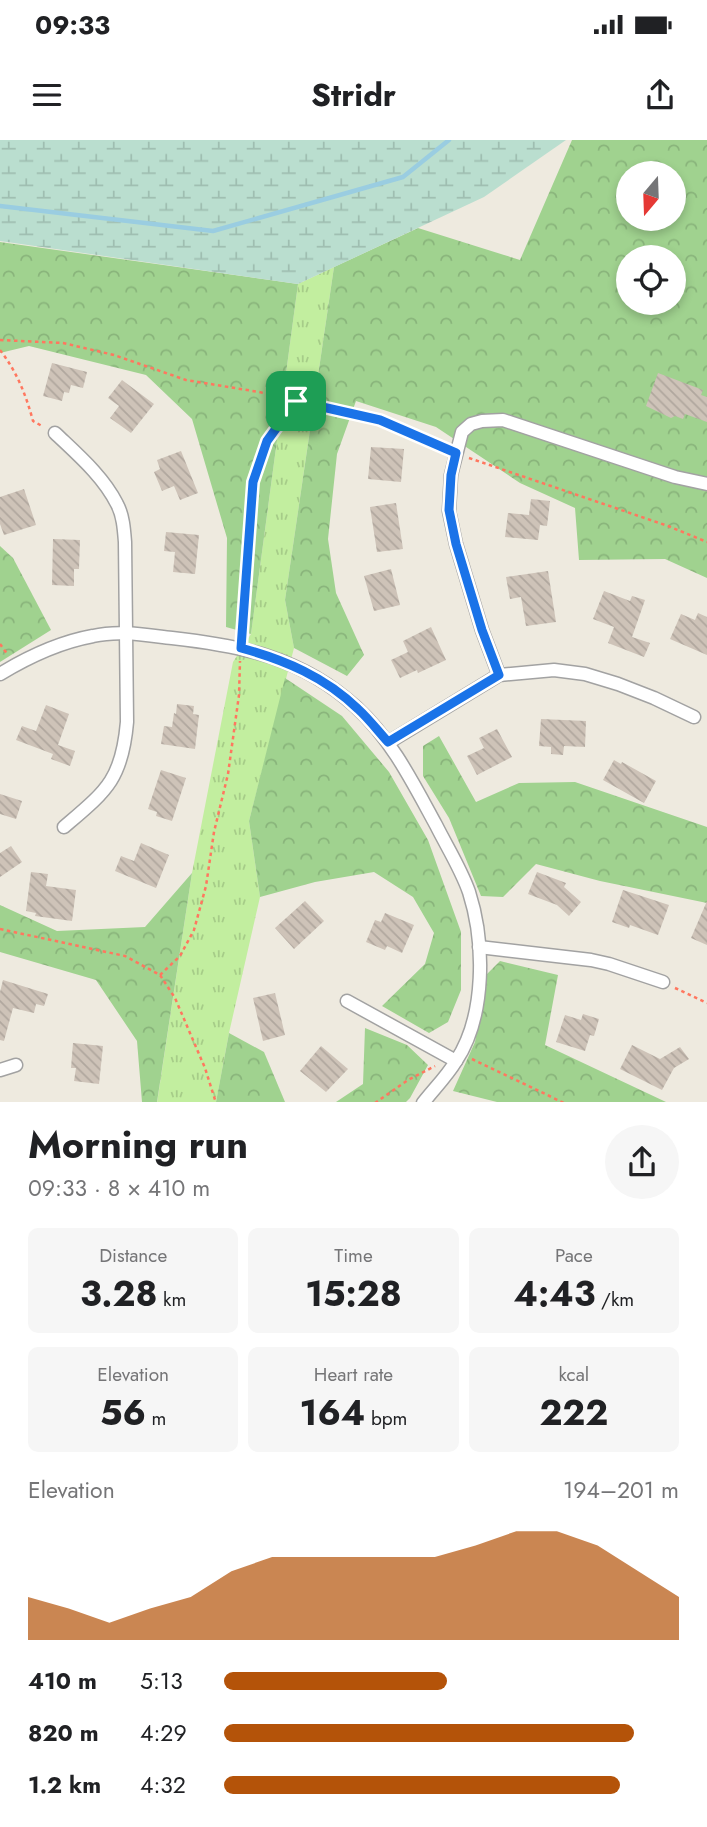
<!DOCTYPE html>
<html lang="en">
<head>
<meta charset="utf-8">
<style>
  :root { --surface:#fff; --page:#f6f6f6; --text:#202124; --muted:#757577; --accent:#b45309 }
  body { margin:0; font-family:Jost,sans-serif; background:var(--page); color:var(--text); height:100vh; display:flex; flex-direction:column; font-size:26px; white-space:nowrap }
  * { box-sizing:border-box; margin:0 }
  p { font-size:23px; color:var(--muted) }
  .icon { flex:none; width:38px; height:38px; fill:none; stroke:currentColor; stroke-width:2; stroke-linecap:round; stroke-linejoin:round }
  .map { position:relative; height:962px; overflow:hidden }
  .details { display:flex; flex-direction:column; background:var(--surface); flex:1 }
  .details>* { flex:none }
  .needle { width:46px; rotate:199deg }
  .controls { position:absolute; left:616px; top:21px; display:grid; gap:14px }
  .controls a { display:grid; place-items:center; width:70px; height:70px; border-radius:50%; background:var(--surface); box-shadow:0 4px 10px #0003; font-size:35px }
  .pin { position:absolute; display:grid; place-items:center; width:60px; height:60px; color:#fff; margin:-30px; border-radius:14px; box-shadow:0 4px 10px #0006 }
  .round { display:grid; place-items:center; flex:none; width:74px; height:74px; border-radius:37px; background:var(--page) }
  .head { display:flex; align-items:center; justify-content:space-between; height:119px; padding:0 28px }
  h1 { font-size:38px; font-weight:700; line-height:52px }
  .stats { display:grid; grid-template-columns:repeat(3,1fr); gap:10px; height:119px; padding:7px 28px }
  .stats div { display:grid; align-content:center; border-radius:10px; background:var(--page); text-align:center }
  .stats b { font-size:35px; font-weight:700 }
  .stats small { font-size:19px; font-weight:400 }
  .stats p { font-size:19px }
  .chart { height:196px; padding:14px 28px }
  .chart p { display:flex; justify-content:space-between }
  .chart svg { width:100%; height:126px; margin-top:7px; fill:var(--accent); opacity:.7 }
  ul { padding:0 28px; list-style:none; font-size:23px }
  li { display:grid; grid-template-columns:112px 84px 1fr; align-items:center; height:52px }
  li i { height:18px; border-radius:9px; background:var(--accent) }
  .status { display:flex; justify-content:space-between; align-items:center; height:49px; padding:0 35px; background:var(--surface); direction:ltr }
  .status svg { height:19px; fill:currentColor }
  header { display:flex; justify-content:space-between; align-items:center; height:91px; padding:0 28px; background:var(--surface); font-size:32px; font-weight:700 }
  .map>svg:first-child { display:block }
  .grass { fill:url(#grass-tufts) }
  .forest { fill:url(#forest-crowns); fill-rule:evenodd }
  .wetland { fill:url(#wetland-marsh) }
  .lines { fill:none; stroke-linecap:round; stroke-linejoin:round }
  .stream { stroke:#9acde1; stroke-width:4.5 }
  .building { fill:url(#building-back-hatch) }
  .street-casing { stroke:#a2a2a2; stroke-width:15 }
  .path { stroke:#ff775f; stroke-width:2.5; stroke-dasharray:3.5 3.5; stroke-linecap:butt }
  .street { stroke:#fff; stroke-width:12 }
  .route-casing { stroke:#fff; stroke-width:14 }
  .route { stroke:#1a73e8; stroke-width:9 }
</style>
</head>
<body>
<div class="status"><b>09:33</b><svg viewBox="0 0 49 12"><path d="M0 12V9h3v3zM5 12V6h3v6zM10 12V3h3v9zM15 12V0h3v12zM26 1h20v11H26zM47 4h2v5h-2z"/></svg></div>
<header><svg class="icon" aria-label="menu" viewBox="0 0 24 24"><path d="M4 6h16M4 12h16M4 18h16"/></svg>Stridr<svg class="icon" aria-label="share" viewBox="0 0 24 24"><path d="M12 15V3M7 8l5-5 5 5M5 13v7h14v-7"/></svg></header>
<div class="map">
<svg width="707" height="963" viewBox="0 0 707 963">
  <defs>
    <pattern id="grass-tufts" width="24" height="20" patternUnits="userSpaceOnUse" patternTransform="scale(1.75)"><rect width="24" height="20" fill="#c2ee9f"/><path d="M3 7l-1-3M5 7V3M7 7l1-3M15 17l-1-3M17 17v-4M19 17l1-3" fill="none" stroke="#a6cc88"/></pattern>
    <pattern id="forest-crowns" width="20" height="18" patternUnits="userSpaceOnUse" patternTransform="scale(1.75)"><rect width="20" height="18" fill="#a0d28f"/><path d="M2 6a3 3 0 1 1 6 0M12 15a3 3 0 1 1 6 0" fill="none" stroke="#89b47b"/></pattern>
    <pattern id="wetland-marsh" width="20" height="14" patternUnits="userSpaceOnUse" patternTransform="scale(1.75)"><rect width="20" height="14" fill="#badecf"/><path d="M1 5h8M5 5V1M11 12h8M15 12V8" fill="none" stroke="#9fbeb1"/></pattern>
    <pattern id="building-back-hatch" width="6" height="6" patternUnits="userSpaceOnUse" patternTransform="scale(1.75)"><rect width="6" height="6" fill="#cec3b8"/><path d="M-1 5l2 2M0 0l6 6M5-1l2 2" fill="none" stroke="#b0a79e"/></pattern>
  </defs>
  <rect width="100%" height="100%" fill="#eeeadf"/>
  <path class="grass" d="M334,127L285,460L294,508L249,681L260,757L229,893L216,962L157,963L192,733L233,522L251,494L298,144Z"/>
  <g class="forest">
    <path d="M572,0H707V438L665,419L579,420L575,368L520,343L436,287L356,261L337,314L328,399L336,453L364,515L347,536L294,508L285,460L334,127L418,88L520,120ZM628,33H674V79H628ZM628,117H674V163H628Z"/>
    <path d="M0,102L298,144L251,494L226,487L227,398L192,279L146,235L29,206L0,213Z"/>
    <path d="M0,406L13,418L51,490L0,522Z"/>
    <path d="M285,538L342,576L389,632L428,700L461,792V850L448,882L429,893L382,866L425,824L434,793L413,757L374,732L315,742L260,757L249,681Z"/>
    <path d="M439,596L476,662L519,643L575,642L707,687V763L600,741L536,724L503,757L481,756L449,678L423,636V606Z"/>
    <path d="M192,733L157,962H142L137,901L96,840L0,812V765L57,791L145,787Z"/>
    <path d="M500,821L558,835L545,905L666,962H497L453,951L475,902L487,834Z"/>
    <path d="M365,888L407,905L428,925L410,958L406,962H336L363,944Z"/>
    <path d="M229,893L264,912L285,962H216Z"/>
  </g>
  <path class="wetland" d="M0,0H566L484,57L298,144L0,101Z"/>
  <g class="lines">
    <path class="stream" d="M0,66L213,91L403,37L449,0"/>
  </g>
  <g class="building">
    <path d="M52,223L87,232L83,248L71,245L69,253L64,252L62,261L43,256Z"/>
    <path d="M658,233L703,250L701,255L707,257V282L685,274L683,279L675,276L671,278L646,266Z"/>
    <path d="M122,240L154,264L131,293L110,278L119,266L108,258Z"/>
    <path d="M371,307L404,309L401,342L368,339Z"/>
    <path d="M181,311L198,353L180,360L174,346L162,351L154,332L160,329L157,320Z"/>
    <path d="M24,349L36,385L4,395L0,384V357Z"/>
    <path d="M531,359L550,361L547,386L540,385L538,400L505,397L508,373L529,375Z"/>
    <path d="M396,363L403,409L377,412L370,367Z"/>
    <path d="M166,392L199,395L195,434L173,432L175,412L164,411Z"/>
    <path d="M53,399L80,400L79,429H74V446L52,445Z"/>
    <path d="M391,429L400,465L374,471L364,436Z"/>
    <path d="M548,431L556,482L526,486L521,457L510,459L506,437Z"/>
    <path d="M604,451L630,461L632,456L645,460L632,497L650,503L644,517L608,503L614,487L593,479Z"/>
    <path d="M698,473L707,477V515L670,499L681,474L695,480Z"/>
    <path d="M431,487L446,520L418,533L417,530L400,538L391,520L408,512L403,501Z"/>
    <path d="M177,564L194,566L193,574L199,575L195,609L161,604L164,586L172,587L174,573L176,574Z"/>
    <path d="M46,565L69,574L58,605L75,611L70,626L51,619L53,614L16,600L22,586L36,591Z"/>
    <path d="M541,579L586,581L585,607L564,606L563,615L551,614V607L539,606Z"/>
    <path d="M497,589L512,617L477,635L467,616L484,608L479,598Z"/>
    <path d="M614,620L621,624L622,622L656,641L644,663L603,640Z"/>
    <path d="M161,630L186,638L172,681L156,676L157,672L148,669Z"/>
    <path d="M0,654L22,661L16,679L0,674Z"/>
    <path d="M141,703L169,715L156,748L115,731L121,716L134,721Z"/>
    <path d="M11,706L22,722L0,737V713Z"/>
    <path d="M31,732L48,734L46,746L76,750L72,781L35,776L36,773L26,771Z"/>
    <path d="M537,732L566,743L564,747L581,762L569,776L557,765L528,754Z"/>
    <path d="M623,750L669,765L658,795L630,785L629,788L612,782Z"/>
    <path d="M305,761L324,781L294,809L275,788Z"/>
    <path d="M707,761V805L691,798Z"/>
    <path d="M385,773L414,785L402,813L387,806L385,810L366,802L375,780L381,782Z"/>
    <path d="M3,840L48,854L44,866L36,864L34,873L13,868L4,901L0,900V852Z"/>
    <path d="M275,853L285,895L263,901L253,858Z"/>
    <path d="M583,874L599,879L594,896L590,895L585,911L556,902L565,875L581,880Z"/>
    <path d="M73,903L103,906L99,944L74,941L76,928H71Z"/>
    <path d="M632,905L660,919L680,907L689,919L674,928L662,950L620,929Z"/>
    <path d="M321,906L348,929L326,952L300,931Z"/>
  </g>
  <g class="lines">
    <g class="street-casing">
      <g id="street">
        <path d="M55,293C77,314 103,336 117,364C123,375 124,389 125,402L127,582C122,640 106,651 64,687"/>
        <path d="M0,534C28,517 60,502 93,496C119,490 145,495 172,498C243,506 301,517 356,567C392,600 413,643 436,685C447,707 461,729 469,752C485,802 486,876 456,921C447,936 434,949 423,963"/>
        <path d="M499,535L482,490L456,404L449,371L451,335L462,292L471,284L482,281L503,280L675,337L707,344"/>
        <path d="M389,602L499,535L554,530L585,534L618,544L654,558L694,577"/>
        <path d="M479,807L591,820L609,824L663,842"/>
        <path d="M347,861L456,921"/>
        <path d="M0,930L16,925"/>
      </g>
    </g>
    <g class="path">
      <path d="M0,200L63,203L114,215L186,240L259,252L380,280L443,308"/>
      <path d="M0,210C17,232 26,255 33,281L42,286"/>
      <path d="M469,318L668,386L707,402"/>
      <path d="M242,494L253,342L267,301L296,261"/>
      <path d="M0,504L8,515"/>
      <path d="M0,789L125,816L160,835L175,858L205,928L216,963"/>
      <path d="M160,835L180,816L194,790L206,746L214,692L228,634L239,555L240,521"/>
      <path d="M675,848L707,863"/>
      <path d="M472,919L564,963"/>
      <path d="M375,963L408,940L435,926"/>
    </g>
    <use href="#street" class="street"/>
  </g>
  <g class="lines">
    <g class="route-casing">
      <path id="route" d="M296,261L380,280L456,313L451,335L449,370L456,404L482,490L499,535L388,602C378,591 369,579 358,569C325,537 285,520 241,508L253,342L267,301Z"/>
    </g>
    <use href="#route" class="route"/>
  </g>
</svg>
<div class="controls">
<a><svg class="needle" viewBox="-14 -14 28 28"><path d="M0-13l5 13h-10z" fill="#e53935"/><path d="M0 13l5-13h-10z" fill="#757577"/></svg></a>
<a><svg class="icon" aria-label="locate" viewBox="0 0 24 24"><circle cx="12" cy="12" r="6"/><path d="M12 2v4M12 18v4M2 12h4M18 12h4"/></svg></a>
</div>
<div class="pin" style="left:296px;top:261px;background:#1e9e55"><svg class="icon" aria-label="arrive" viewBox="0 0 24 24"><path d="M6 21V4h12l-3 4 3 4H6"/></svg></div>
</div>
<section class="details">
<div class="head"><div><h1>Morning run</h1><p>09:33 · 8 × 410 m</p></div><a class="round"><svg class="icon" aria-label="share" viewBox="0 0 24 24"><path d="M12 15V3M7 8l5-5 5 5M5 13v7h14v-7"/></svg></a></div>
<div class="stats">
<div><p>Distance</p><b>3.28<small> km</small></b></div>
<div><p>Time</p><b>15:28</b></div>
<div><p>Pace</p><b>4:43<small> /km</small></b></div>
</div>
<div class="stats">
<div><p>Elevation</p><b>56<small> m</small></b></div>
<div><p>Heart rate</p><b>164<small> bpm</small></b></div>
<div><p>kcal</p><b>222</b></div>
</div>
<div class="chart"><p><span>Elevation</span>194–201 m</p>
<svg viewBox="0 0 160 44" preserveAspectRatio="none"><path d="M0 44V29L10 33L20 38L30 33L40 29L50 20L60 15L70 15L80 15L90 15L100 15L110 11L120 6L130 6L140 11L150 20L160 29V44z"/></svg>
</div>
<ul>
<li><b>410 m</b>5:13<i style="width:49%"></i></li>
<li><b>820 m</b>4:29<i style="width:90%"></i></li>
<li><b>1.2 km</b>4:32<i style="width:87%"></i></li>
</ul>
</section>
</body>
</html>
